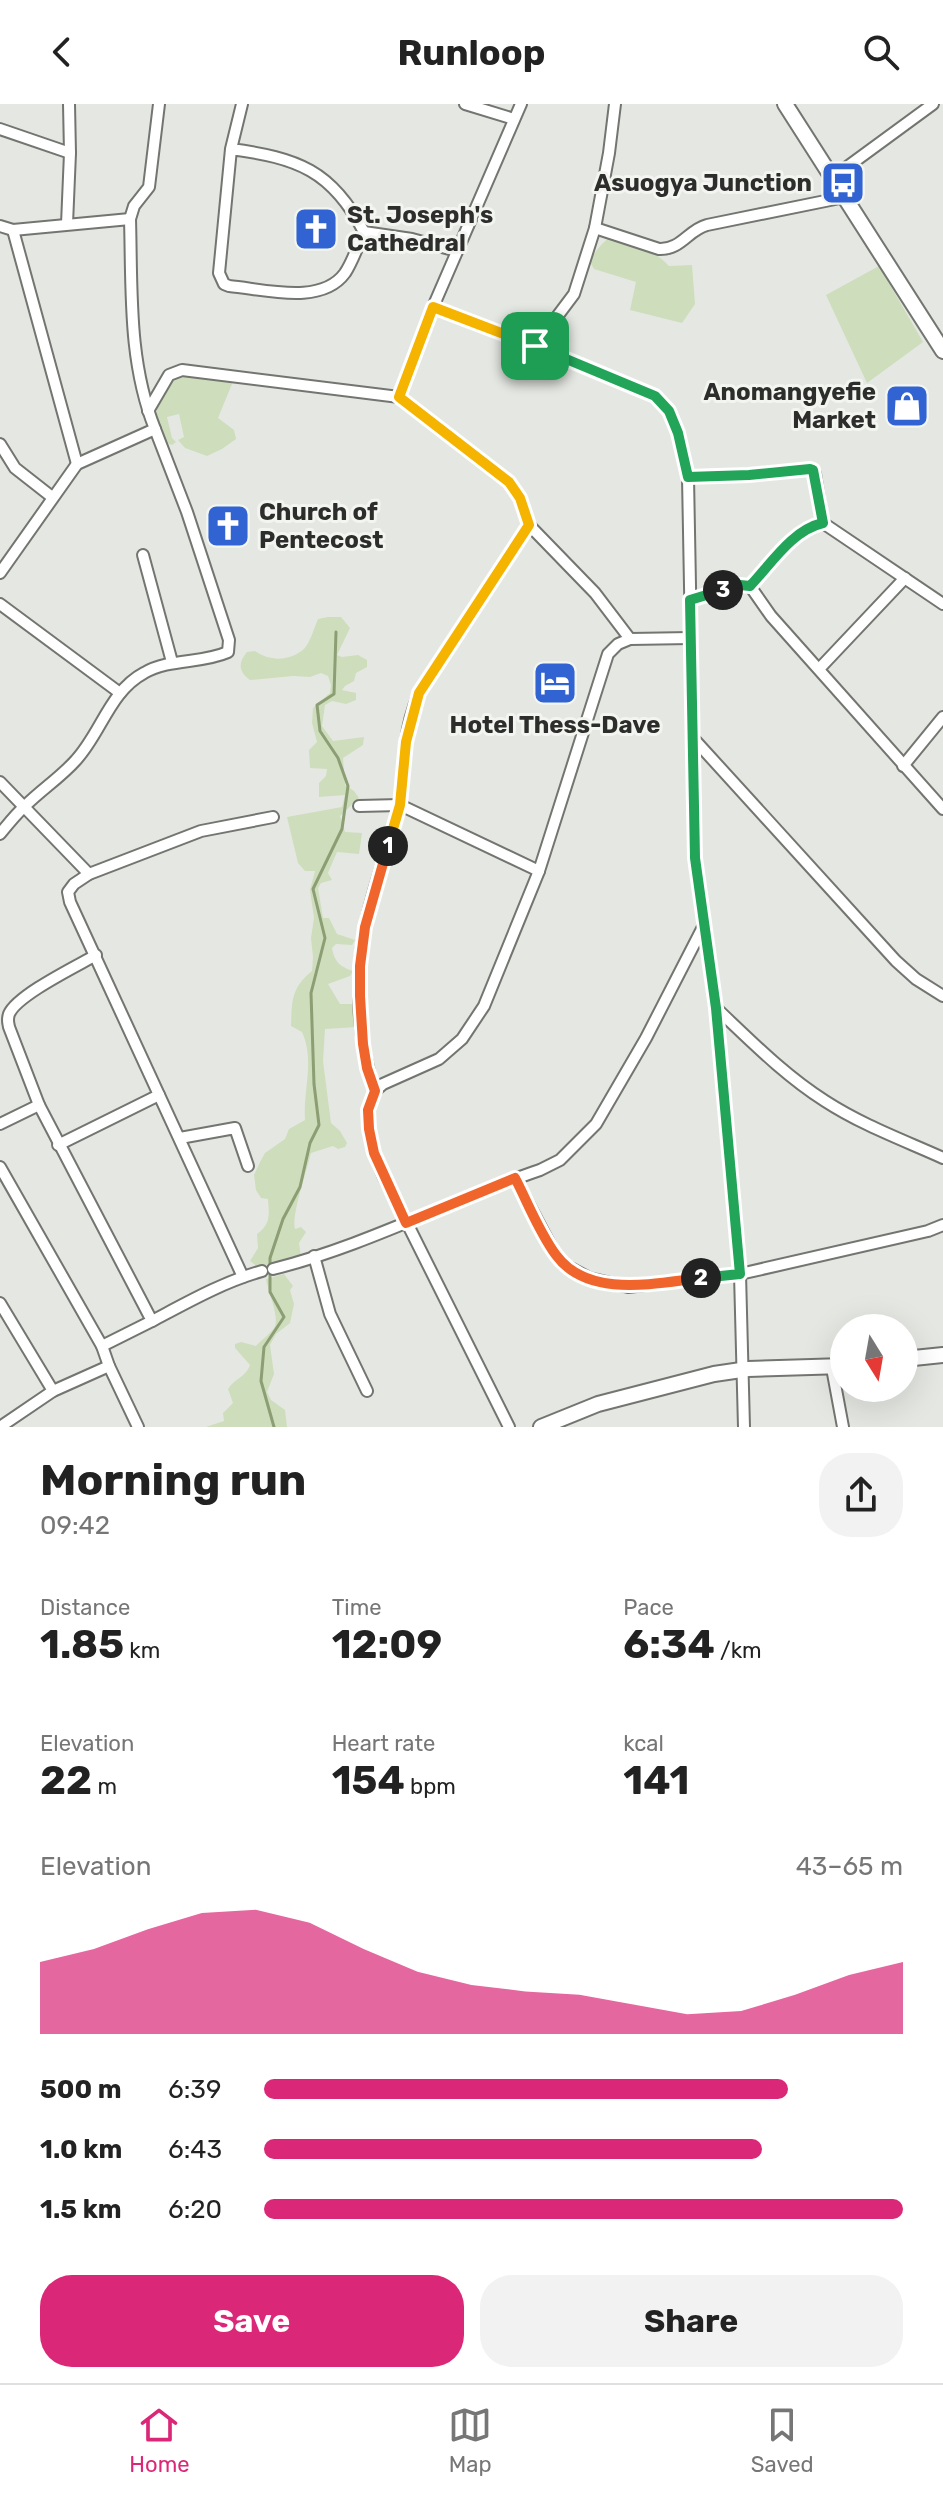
<!DOCTYPE html>
<html lang="en">
<head>
<meta charset="utf-8">
<style>
  :root { --surface:#fff; --page:#f2f2f2; --text:#222; --muted:#767676; --line:#e0e0e0; --accent:#db2777 }
  body { margin:0; font-family:Rubik,sans-serif; background:var(--page); color:var(--text); height:100vh; display:flex; flex-direction:column; font-size:30px; white-space:nowrap }
  * { box-sizing:border-box; margin:0 }
  p { font-size:26px; color:var(--muted) }
  .icon { flex:none; width:44px; height:44px; fill:none; stroke:currentColor; stroke-width:2; stroke-linecap:round; stroke-linejoin:round }
  .map { position:relative; height:1323px; overflow:hidden }
  .side { display:flex; flex-direction:column; background:var(--surface); flex:1 }
  .side>* { flex:none }
  .needle { width:52px; rotate:169deg }
  .fabs { position:absolute; left:830px; top:1210px; display:grid; gap:16px }
  .fabs a { display:grid; place-items:center; width:88px; height:88px; border-radius:50%; background:var(--surface); box-shadow:0 8px 32px #0002; font-size:40px }
  .pin { position:absolute; display:grid; place-items:center; width:68px; height:68px; color:#fff; margin:-34px; border-radius:16px; box-shadow:0 4px 12px #0006 }
  .km { position:absolute; width:40px; height:40px; margin:-20px; border-radius:50%; background:#222; color:#fff; font-size:22px; line-height:40px; text-align:center }
  .round { display:grid; place-items:center; flex:none; width:84px; height:84px; border-radius:32px; background:var(--page) }
  .summary { display:flex; align-items:center; justify-content:space-between; height:136px; padding:0 40px }
  h1 { font-size:44px; font-weight:700; line-height:60px }
  .metrics { display:grid; grid-template-columns:repeat(3,1fr); gap:12px; height:136px; padding:8px 40px }
  .metrics div { display:grid; align-content:center }
  .metrics b { font-size:40px; font-weight:700 }
  .metrics small { font-size:22px; font-weight:400 }
  .metrics p { font-size:22px }
  .chart { height:224px; padding:16px 40px }
  .chart p { display:flex; justify-content:space-between }
  .chart svg { width:100%; height:144px; margin-top:8px; fill:var(--accent); opacity:.7 }
  .action { display:flex; gap:16px; margin-top:auto; padding:16px 40px }
  .action a { flex:1; height:92px; border-radius:32px; background:var(--accent); color:#fff; font-size:32px; font-weight:700; line-height:92px; text-align:center }
  .action a+a { background:var(--page); color:var(--text) }
  ul { padding:0 40px; list-style:none; font-size:26px }
  li { display:grid; grid-template-columns:128px 96px 1fr; align-items:center; height:60px }
  li i { height:20px; border-radius:10px; background:var(--accent) }
  header { display:flex; justify-content:space-between; align-items:center; height:104px; padding:0 40px; background:var(--surface); font-size:36px; font-weight:700 }
  .menu { display:flex; justify-content:space-around; align-items:center; height:112px; border-top:2px solid var(--line); background:var(--surface); font-size:22px; color:var(--muted) }
  .menu a { display:grid; justify-items:center; gap:4px }
  .menu .current { color:var(--accent) }
  .map>svg:first-child { display:block }
  .green { fill:#ceddbc }
  .lines { fill:none; stroke-linecap:round; stroke-linejoin:round }
  .stream { stroke:#8c9e73; stroke-width:3 }
  .street-casing { stroke:#737570; stroke-width:14 }
  .secondary-casing { stroke:#737570; stroke-width:18 }
  .street { stroke:#fff; stroke-width:10 }
  .secondary { stroke:#fff; stroke-width:14 }
  .split-1-casing { stroke:#fff; stroke-width:16 }
  .split-2-casing { stroke:#fff; stroke-width:16 }
  .split-3-casing { stroke:#fff; stroke-width:16 }
  .split-4-casing { stroke:#fff; stroke-width:16 }
  .split-1 { stroke:#f5b400; stroke-width:10 }
  .split-2 { stroke:#f0652b; stroke-width:10 }
  .split-3 { stroke:#22a559; stroke-width:10 }
  .split-4 { stroke:#22a559; stroke-width:10 }
  .labels { text-anchor:middle; stroke-width:6; stroke-linejoin:round; paint-order:stroke }
  .poi-label { font-size:24px; font-weight:bold; fill:#2d2e2c; stroke:#f2f5f0; text-anchor:end }
</style>
</head>
<body>
<header><svg class="icon" aria-label="back" viewBox="0 0 24 24"><path d="M15 5l-7 7 7 7"/></svg>Runloop<svg class="icon" aria-label="search" viewBox="0 0 24 24"><circle cx="10" cy="10" r="6"/><path d="M15 15l6 6"/></svg></header>
<div class="map">
<svg width="943" height="1323" viewBox="0 0 943 1323">
  <rect width="100%" height="100%" fill="#e5e8e2"/>
  <g class="green">
    <path d="M611,132C632,136 655,147 669,162L692,161L695,200L682,219L630,206L636,178L594,165L590,158C594,148 602,139 611,132Z"/>
    <path d="M879,162L923,238L867,279L826,191Z"/>
    <path d="M195,269L234,275L218,314L234,326L236,335L222,345L207,352L185,344L178,336L184,333L179,310L167,313L172,334L176,338L172,341L166,339C151,304 154,307 172,274C180,270 185,273 195,269Z"/>
    <path d="M328,513H341L350,524L337,551L342,553L358,551L367,556V563L356,569L354,577L345,582L342,586L356,589V596L346,600L332,597L325,601L322,622L333,637L364,633L363,641L343,654L345,681L354,687L359,694L340,712L345,728L362,729L359,750L337,748L328,769L332,776L321,779L318,784L323,814H329L337,830L355,836L352,841L336,840L332,844C334,857 340,863 353,867L350,872L328,880L340,900H356L358,923L325,925L323,957L331,1019L340,1027L347,1039L345,1043L338,1045L333,1042L311,1049C307,1066 291,1112 295,1125L301,1123L306,1128L299,1139L301,1153L258,1163L250,1157L258,1144L257,1130C271,1120 269,1111 268,1095L261,1094L256,1086L254,1071L260,1058L265,1049L285,1035L289,1025L305,1016C303,985 315,957 302,928L291,922C292,897 291,884 312,867L313,853L311,834L314,814L310,786L315,767H305L298,759L287,713L342,703L345,691L319,693V679L326,672L327,665L310,664L309,646L317,638L312,619L313,604L330,589L331,581L328,572L321,569L310,573L293,572L250,576C238,567 238,559 247,548L255,547C269,557 289,558 304,545C310,539 314,524 318,515Z"/>
    <path d="M284,1170L293,1182L290,1186L294,1200L290,1219L276,1230L270,1241L274,1270L267,1288L271,1296L285,1306L287,1323H206L224,1317L223,1309L233,1299L228,1285C235,1274 246,1273 250,1261L235,1244V1240L241,1238L256,1242C261,1236 272,1229 275,1222C279,1212 268,1187 266,1175Z"/>
  </g>
  <g class="lines">
    <path class="stream" d="M274,1323L261,1277L264,1243L284,1213L270,1188V1154L283,1115L300,1083L310,1039L319,1021L314,980L311,889L325,834L313,785L342,725L348,682L338,654L320,627L317,601L334,590L336,528"/>
    <g class="street-casing">
      <g id="street">
        <path d="M465,0L514,15"/>
        <path d="M0,25L70,49"/>
        <path d="M231,45C297,54 332,66 364,128C358,141 353,157 345,169C321,202 264,185 229,182L224,180L219,169L231,45L242,0"/>
        <path d="M832,74L933,0"/>
        <path d="M67,120L70,49L69,0"/>
        <path d="M0,122L13,126L130,115"/>
        <path d="M595,124L659,145C681,146 688,126 707,121L845,93"/>
        <path d="M13,126L77,360"/>
        <path d="M364,128L412,135L457,147"/>
        <path d="M433,203L535,242L655,292L669,307L678,329L688,373L695,754L716,904L740,1170L744,1323"/>
        <path d="M535,242L574,190L595,124L609,49L615,0"/>
        <path d="M399,293L433,203L521,0"/>
        <path d="M148,307L169,271L182,266L399,293L509,378L520,394L529,421L595,489L630,535"/>
        <path d="M0,340L15,364L52,393"/>
        <path d="M688,373L749,371L810,365L815,370L823,419"/>
        <path d="M143,451L172,558"/>
        <path d="M0,469L77,360L155,325C128,258 132,186 130,115L134,102L149,83L159,0"/>
        <path d="M750,482L771,512L943,705"/>
        <path d="M750,482C771,460 792,426 823,419L943,500"/>
        <path d="M690,496L740,481L750,482"/>
        <path d="M0,500L120,589"/>
        <path d="M819,565L905,474"/>
        <path d="M693,634L896,857L916,875L943,892"/>
        <path d="M903,662L943,613"/>
        <path d="M0,678L89,770"/>
        <path d="M359,702L400,701L539,767"/>
        <path d="M0,730C8,720 16,710 25,702C41,686 61,673 76,656C101,629 110,587 144,569C170,554 201,560 228,548L229,536L187,408L155,325"/>
        <path d="M716,904C750,936 784,971 825,997C862,1021 903,1036 943,1054"/>
        <path d="M375,987C357,936 355,876 365,823C373,782 389,744 399,704C404,682 403,659 406,637C408,621 413,604 419,589L529,421"/>
        <path d="M39,1001L9,923C8,917 7,916 9,910C17,891 77,862 96,851"/>
        <path d="M0,1020L39,1001L152,1217L102,1242"/>
        <path d="M180,1034L235,1024L248,1062"/>
        <path d="M58,1041L159,991"/>
        <path d="M0,1063L102,1242L109,1262L138,1323"/>
        <path d="M515,1074L555,1150L563,1160L589,1174L628,1183L740,1170L928,1127L943,1121"/>
        <path d="M314,1152L330,1210L367,1287"/>
        <path d="M273,1165C365,1142 451,1096 540,1066L560,1056L596,1020L646,934L703,823"/>
        <path d="M243,1173L70,798L68,788L74,780L89,770L201,727L273,713"/>
        <path d="M0,1199L53,1287"/>
        <path d="M152,1217C188,1198 223,1178 262,1167"/>
        <path d="M832,1264L843,1323"/>
        <path d="M0,1323L53,1287L109,1262"/>
        <path d="M509,1323L383,1071L374,1049L369,1025L368,1006L375,987L383,980L439,955L462,935L484,902L539,767L608,550L618,540L630,535L691,534"/>
      </g>
    </g>
    <g class="secondary-casing">
      <g id="secondary">
        <path d="M785,0L943,247"/>
        <path d="M904,1255L943,1251"/>
        <path d="M541,1323L598,1300L714,1270L748,1265L844,1262"/>
      </g>
    </g>
    <use href="#street" class="street"/>
    <use href="#secondary" class="secondary"/>
  </g>
  <g class="lines">
    <g class="split-1-casing">
      <path id="split-1" d="M388,742L400,701L406,638L419,589L529,421L520,394L509,378L399,293L433,203L535,242"/>
    </g>
    <g class="split-2-casing">
      <path id="split-2" d="M388,742L365,823L360,862V892L363,940L367,964L375,987L368,1006L369,1025L374,1049L406,1119L515,1074C528,1099 539,1128 556,1151C588,1195 656,1179 701,1174"/>
    </g>
    <g class="split-3-casing">
      <path id="split-3" d="M701,1174L740,1170L716,904L695,754L690,496L723,486"/>
    </g>
    <g class="split-4-casing">
      <path id="split-4" d="M535,242L655,292L669,307L678,329L688,373L749,371L810,365L813,366L823,419C792,426 771,460 750,482L740,481L723,486"/>
    </g>
    <use href="#split-1" class="split-1"/>
    <use href="#split-2" class="split-2"/>
    <use href="#split-3" class="split-3"/>
    <use href="#split-4" class="split-4"/>
  </g>
  <defs>
    <g id="bus-square" transform="scale(2.3)"><rect x="-9" y="-9" width="18" height="18" rx="4" fill="#3163d2" stroke="#f2f5f0"/><path d="M-5-6H5V4H4V6H2V4H-2V6H-4V4H-5ZM-3.5-4V0h7V-4ZM-3.5 1.2v1.5H-2V1.2ZM2 1.2v1.5H3.5V1.2Z" fill="#fff"/></g>
    <g id="church-square" transform="scale(2.3)"><rect x="-9" y="-9" width="18" height="18" rx="4" fill="#3163d2" stroke="#f2f5f0"/><path d="M-1.2-6h2.4v3.5h3.3v2.4h-3.3V6h-2.4V-.1h-3.3v-2.4h3.3Z" fill="#fff"/></g>
    <g id="shop-square" transform="scale(2.3)"><rect x="-9" y="-9" width="18" height="18" rx="4" fill="#3163d2" stroke="#f2f5f0"/><path d="M-5-2.5h2.3a2.7 3.5 0 0 1 5.4 0H5L5.5 6h-11ZM-1.5-2.5h3a1.5 2.3 0 0 0-3 0Z" fill="#fff"/></g>
    <g id="hotel-square" transform="scale(2.3)"><rect x="-9" y="-9" width="18" height="18" rx="4" fill="#3163d2" stroke="#f2f5f0"/><path d="M-6-4.5h1.5V1H6V5H4.5V3h-9V5H-6ZM-4 0a1.8 1.8 0 1 1 3.6 0ZM.5 0V-2.5h3Q6-2.5 6 0Z" fill="#fff"/></g>
  </defs>
  <g fill-rule="evenodd">
    <use href="#bus-square" x="843" y="79"/>
    <use href="#church-square" x="316" y="125"/>
    <use href="#shop-square" x="907" y="302"/>
    <use href="#church-square" x="228" y="422"/>
    <use href="#hotel-square" x="555" y="579"/>
  </g>
  <g class="labels">
    <g class="poi-label">
      <text x="812" y="87">Asuogya Junction</text>
      <text x="347" y="119" text-anchor="start">St. Joseph's<tspan x="347" dy="28">Cathedral</tspan></text>
      <text x="876" y="296">Anomangyefie<tspan x="876" dy="28">Market</tspan></text>
      <text x="259" y="416" text-anchor="start">Church of<tspan x="259" dy="28">Pentecost</tspan></text>
      <text x="555" y="629" text-anchor="middle">Hotel Thess-Dave</text>
    </g>
  </g>
</svg>
<div class="fabs">
<a><svg class="needle" viewBox="-14 -14 28 28"><path d="M0-13l5 13h-10z" fill="#e53935"/><path d="M0 13l5-13h-10z" fill="#767676"/></svg></a>
</div>
<div class="pin" style="left:535px;top:242px;background:#1e9e55"><svg class="icon" aria-label="arrive" viewBox="0 0 24 24"><path d="M6 21V4h12l-3 4 3 4H6"/></svg></div>
<b class="km" style="left:388px;top:742px">1</b>
<b class="km" style="left:701px;top:1174px">2</b>
<b class="km" style="left:723px;top:486px">3</b>
</div>
<section class="side">
<div class="summary"><div><h1>Morning run</h1><p>09:42</p></div><a class="round"><svg class="icon" aria-label="share" viewBox="0 0 24 24"><path d="M12 15V3M7 8l5-5 5 5M5 13v7h14v-7"/></svg></a></div>
<div class="metrics">
<div><p>Distance</p><b>1.85<small> km</small></b></div>
<div><p>Time</p><b>12:09</b></div>
<div><p>Pace</p><b>6:34<small> /km</small></b></div>
</div>
<div class="metrics">
<div><p>Elevation</p><b>22<small> m</small></b></div>
<div><p>Heart rate</p><b>154<small> bpm</small></b></div>
<div><p>kcal</p><b>141</b></div>
</div>
<div class="chart"><p><span>Elevation</span>43–65 m</p>
<svg viewBox="0 0 160 44" preserveAspectRatio="none"><path d="M0 44V22L10 18L20 12L30 7L40 6L50 10L60 18L70 25L80 29L90 31L100 32L110 35L120 38L130 37L140 32L150 26L160 22V44z"/></svg>
</div>
<ul>
<li><b>500 m</b>6:39<i style="width:82%"></i></li>
<li><b>1.0 km</b>6:43<i style="width:78%"></i></li>
<li><b>1.5 km</b>6:20<i style="width:100%"></i></li>
</ul>
<div class="action"><a>Save</a><a>Share</a></div>
</section>
<nav class="menu">
<a class="current"><svg class="icon" aria-label="home" viewBox="0 0 24 24"><path d="M3 11l9-7 9 7M6 9v11h12V9"/></svg>Home</a>
<a><svg class="icon" aria-label="map" viewBox="0 0 24 24"><path d="M3 6l6-2 6 2 6-2v14l-6 2-6-2-6 2zM9 4v14M15 6v14"/></svg>Map</a>
<a><svg class="icon" aria-label="saved" viewBox="0 0 24 24"><path d="M7 4h10v16l-5-4-5 4z"/></svg>Saved</a>
</nav>
</body>
</html>
